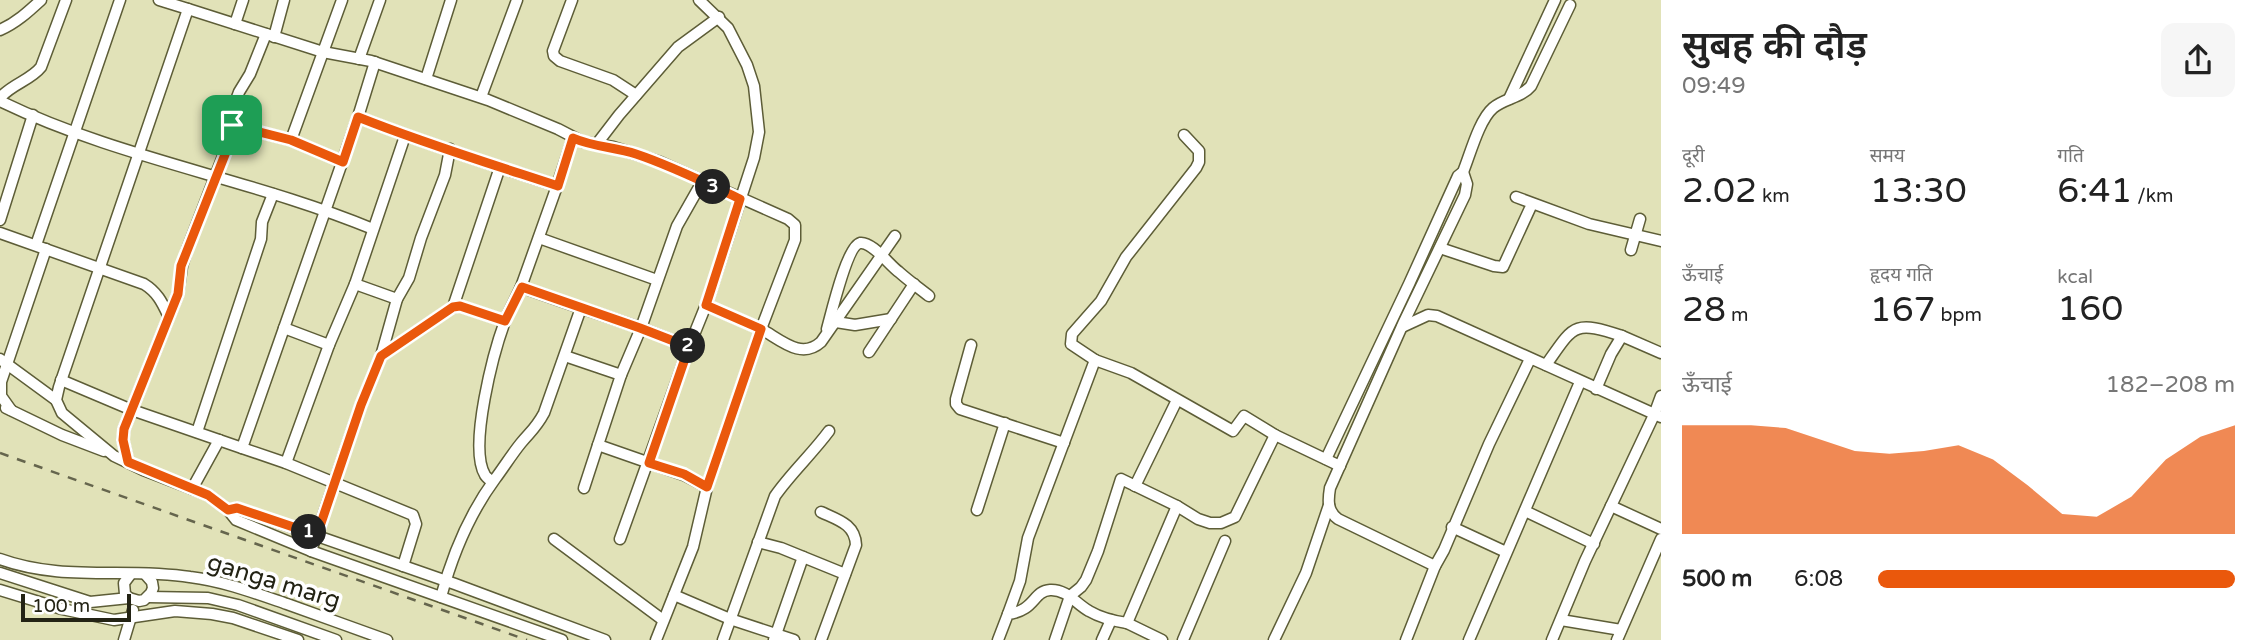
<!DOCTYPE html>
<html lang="hi">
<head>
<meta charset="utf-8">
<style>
  :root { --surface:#fff; --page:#f6f6f6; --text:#222; --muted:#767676; --accent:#ea580c }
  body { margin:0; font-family:"Varela Round","Noto Sans Devanagari",sans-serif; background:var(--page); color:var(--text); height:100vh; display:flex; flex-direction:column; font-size:26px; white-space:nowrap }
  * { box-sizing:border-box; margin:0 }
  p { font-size:23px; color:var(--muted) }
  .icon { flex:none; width:38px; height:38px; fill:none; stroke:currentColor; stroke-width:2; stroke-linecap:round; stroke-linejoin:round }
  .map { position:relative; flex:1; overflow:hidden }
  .panel { display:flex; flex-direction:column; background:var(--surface); width:595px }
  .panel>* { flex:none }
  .scale { position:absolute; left:21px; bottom:18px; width:110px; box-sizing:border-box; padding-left:7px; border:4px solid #232314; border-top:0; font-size:19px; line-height:24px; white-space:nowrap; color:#232314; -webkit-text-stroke:5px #fff; paint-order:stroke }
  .pin { position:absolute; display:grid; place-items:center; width:60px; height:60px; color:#fff; margin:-30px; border-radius:14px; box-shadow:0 4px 10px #0006 }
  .km { position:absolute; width:35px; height:35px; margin:-18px; border-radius:50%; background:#222; color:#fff; font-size:19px; line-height:35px; text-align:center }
  .round { display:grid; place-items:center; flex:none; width:74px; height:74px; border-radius:14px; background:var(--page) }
  .summary { display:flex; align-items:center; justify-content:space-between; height:119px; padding:0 21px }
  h1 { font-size:38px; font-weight:600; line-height:52px }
  .metrics { display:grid; grid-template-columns:repeat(3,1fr); gap:10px; height:119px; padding:7px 21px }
  .metrics div { display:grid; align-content:center }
  .metrics b { font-size:35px; font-weight:600 }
  .metrics small { font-size:19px; font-weight:400 }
  .metrics p { font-size:19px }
  .chart { height:196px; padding:14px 21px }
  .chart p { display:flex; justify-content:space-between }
  .chart svg { width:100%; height:126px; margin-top:7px; fill:var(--accent); opacity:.7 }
  ul { padding:0 21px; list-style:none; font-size:23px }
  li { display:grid; grid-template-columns:112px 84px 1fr; align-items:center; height:52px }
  li i { height:18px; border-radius:9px; background:var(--accent) }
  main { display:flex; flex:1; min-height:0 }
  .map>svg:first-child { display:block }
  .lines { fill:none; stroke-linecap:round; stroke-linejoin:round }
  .minor-casing { stroke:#5d5d37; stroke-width:13 }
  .minor { stroke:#fff; stroke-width:10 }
  .rail { stroke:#65654d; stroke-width:2.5; stroke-dasharray:9 9; stroke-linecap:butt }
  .route-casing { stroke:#fff; stroke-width:14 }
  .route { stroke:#ea580c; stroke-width:9 }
  .labels { text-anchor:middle; stroke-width:7; stroke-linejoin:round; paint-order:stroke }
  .street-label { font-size:24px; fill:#232314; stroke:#fff }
</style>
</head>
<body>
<main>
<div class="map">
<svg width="1661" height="640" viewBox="0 0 1661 640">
  <rect width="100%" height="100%" fill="#e1e2b8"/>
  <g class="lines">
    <g class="minor-casing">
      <g id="minor">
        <path d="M66,0L41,67C31,80 12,84 1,97L2,102C120,159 252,179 373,229"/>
        <path d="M159,0L188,9L59,387L56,400L62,413L114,456L143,470L208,495L228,510L236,520L311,551L562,640"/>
        <path d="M572,0L553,51L554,56L560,61L613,80L636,95"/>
        <path d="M699,0L728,28L747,65L754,86L759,132L754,158L706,305"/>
        <path d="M188,9L323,52L371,61L488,100L558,129L583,142L613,147L660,162L788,219L795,225V240L761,329C781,340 801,360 821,342L895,236"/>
        <path d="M235,24L243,0"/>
        <path d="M0,30C16,23 28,12 41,0"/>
        <path d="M274,37L284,0"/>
        <path d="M359,59L380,0"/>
        <path d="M426,79L451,0"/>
        <path d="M481,97L517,0"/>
        <path d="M1509,99L1555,0"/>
        <path d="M358,117L375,62"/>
        <path d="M232,125L291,140L343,162"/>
        <path d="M291,140L342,0"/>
        <path d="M596,145L619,115L678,47L719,17"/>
        <path d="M557,186L573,138"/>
        <path d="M1516,197L1589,224L1661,241"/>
        <path d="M0,220L33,115"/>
        <path d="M0,233L144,284C157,292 162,302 168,315"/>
        <path d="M539,238L657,280"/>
        <path d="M36,245L120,0"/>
        <path d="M1440,248L1494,266L1503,267L1532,204"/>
        <path d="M1631,250L1640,219"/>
        <path d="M355,284L397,299"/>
        <path d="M453,307L500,167"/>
        <path d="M581,308L641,328L621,375"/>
        <path d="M836,322L855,325L891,319"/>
        <path d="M1402,327L1428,315L1437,316L1661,417"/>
        <path d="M284,328L329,345"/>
        <path d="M827,329C831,315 847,246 860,243C872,241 890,266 899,272C909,281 919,288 929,296"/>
        <path d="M971,345L956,399V404L960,409L1064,443"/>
        <path d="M689,347L706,305L761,329L707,487"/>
        <path d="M869,352L914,284"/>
        <path d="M381,356L397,299L409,278L421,238L445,175L450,149"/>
        <path d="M565,356L621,375L598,445L684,475L707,487L693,547L656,640"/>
        <path d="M0,359L56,400"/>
        <path d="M1095,360L1071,344L1072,334L1101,301L1126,257L1196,168L1199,162V151L1184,135"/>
        <path d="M1546,365C1574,325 1573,320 1622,336"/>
        <path d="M61,380L132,410L242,448"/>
        <path d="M1596,389L1611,354L1622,336L1661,353"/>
        <path d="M6,408L62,435L104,451"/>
        <path d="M11,410L1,396V382L46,249"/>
        <path d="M197,432L261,239L262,222L273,194"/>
        <path d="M1326,459L1409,284L1448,198L1458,176L1463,172C1470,155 1479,120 1493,108C1505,98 1521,98 1531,86L1570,5"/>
        <path d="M128,462L123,440L124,429L178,294L182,266L188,247L230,138L233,108L239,92L250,74L266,34"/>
        <path d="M286,463L329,345L355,284L405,136"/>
        <path d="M1135,486L1177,400"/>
        <path d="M584,488L598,445"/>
        <path d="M192,489L219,440"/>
        <path d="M1611,506L1661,529"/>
        <path d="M228,510L237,508L455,584L605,640"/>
        <path d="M977,510L1005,423"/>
        <path d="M1525,511L1594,544"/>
        <path d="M1452,527L1506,552"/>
        <path d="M554,539L663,620"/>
        <path d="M620,539L689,347L641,328L677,226L702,182"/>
        <path d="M758,542L781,548L845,574"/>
        <path d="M311,551L361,405L381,356L453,307L460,306L505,321"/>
        <path d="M0,559C63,582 127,567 190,577C223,581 255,593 287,604C320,616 354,628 387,640"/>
        <path d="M403,566L416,524L413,515L286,463L242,448L358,117C423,143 491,164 557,186L521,287"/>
        <path d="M1435,566L1338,519C1327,511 1328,500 1330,488L1403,324L1465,195L1467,184L1463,172"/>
        <path d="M0,573L90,602L129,598L139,601L144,600L151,593L153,588L152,582L145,574"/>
        <path d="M0,590L62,609L114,620L175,611L212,614L233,618L298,640"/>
        <path d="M674,595L730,619L794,640"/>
        <path d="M148,597L208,598L238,605L336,640"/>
        <path d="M441,597C452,556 470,513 495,479C504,467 512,454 521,443C531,431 536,428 544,413L581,308L521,287C516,298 510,309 505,321C494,351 468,447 485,475C486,477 491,481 492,482"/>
        <path d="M129,598L125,594L124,583L130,575"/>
        <path d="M1008,614L1020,581L1028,538L1095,360L1131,373L1233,431L1244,416L1275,435"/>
        <path d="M1561,620L1621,630"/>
        <path d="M1127,623L1162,640"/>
        <path d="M124,640L133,610"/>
        <path d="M723,640L775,496C791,473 812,454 829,431"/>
        <path d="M774,640L803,557"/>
        <path d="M821,640L856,545C855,524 838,520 821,512"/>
        <path d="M998,640L1008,614C1035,611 1033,591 1050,590C1067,589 1076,604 1089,611C1101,618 1113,621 1127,623L1177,506L1198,519L1210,523H1221L1235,517L1275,435L1340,466"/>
        <path d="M1055,640L1070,596L1081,587L1086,580L1098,551L1121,479L1177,506"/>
        <path d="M1102,640L1111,620"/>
        <path d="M1183,640L1225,541"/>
        <path d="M1274,640L1306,573L1329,505"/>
        <path d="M1406,640L1435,566L1444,550L1489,444L1530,359"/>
        <path d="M1469,640L1580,382"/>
        <path d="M1552,640L1585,561L1654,415L1661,396"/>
        <path d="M1617,640L1661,539"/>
      </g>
    </g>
    <use href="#minor" class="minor"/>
    <path class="rail" d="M0,453L527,640"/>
  </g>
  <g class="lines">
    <g class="route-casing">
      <path id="route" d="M358,117C423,143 491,164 558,186L573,138C593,147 615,147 636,154C672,166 706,183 740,199L706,305L761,329L707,487L684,474L649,463L689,347L640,328L522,287L505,321L460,306L453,307L381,356L361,405L317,535L237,508L228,510L208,495L128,462L123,440L124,429L178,294L181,266L226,152L232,125L291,140L343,162Z"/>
    </g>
    <use href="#route" class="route"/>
  </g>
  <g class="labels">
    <g class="street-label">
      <text transform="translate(274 581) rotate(17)" y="8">ganga marg</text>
    </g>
  </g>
</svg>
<div class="scale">100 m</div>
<div class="pin" style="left:232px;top:125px;background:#1e9e55"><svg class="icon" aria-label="arrive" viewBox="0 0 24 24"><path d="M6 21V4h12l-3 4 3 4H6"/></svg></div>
<b class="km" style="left:309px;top:532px">1</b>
<b class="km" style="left:688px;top:346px">2</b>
<b class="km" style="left:713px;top:187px">3</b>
</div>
<section class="panel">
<div class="summary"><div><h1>सुबह की दौड़</h1><p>09:49</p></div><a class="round"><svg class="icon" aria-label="share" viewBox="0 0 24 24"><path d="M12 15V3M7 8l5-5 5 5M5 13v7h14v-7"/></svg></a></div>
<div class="metrics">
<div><p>दूरी</p><b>2.02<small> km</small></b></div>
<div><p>समय</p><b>13:30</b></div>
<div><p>गति</p><b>6:41<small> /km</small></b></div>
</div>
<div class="metrics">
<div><p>ऊँचाई</p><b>28<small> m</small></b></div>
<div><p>हृदय गति</p><b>167<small> bpm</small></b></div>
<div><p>kcal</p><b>160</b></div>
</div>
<div class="chart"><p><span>ऊँचाई</span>182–208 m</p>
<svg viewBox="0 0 160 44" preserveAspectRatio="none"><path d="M0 44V6L10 6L20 6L30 7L40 11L50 15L60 16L70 15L80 13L90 18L100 27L110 37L120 38L130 31L140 18L150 10L160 6V44z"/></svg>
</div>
<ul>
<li><b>500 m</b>6:08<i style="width:100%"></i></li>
</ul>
</section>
</main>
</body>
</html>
